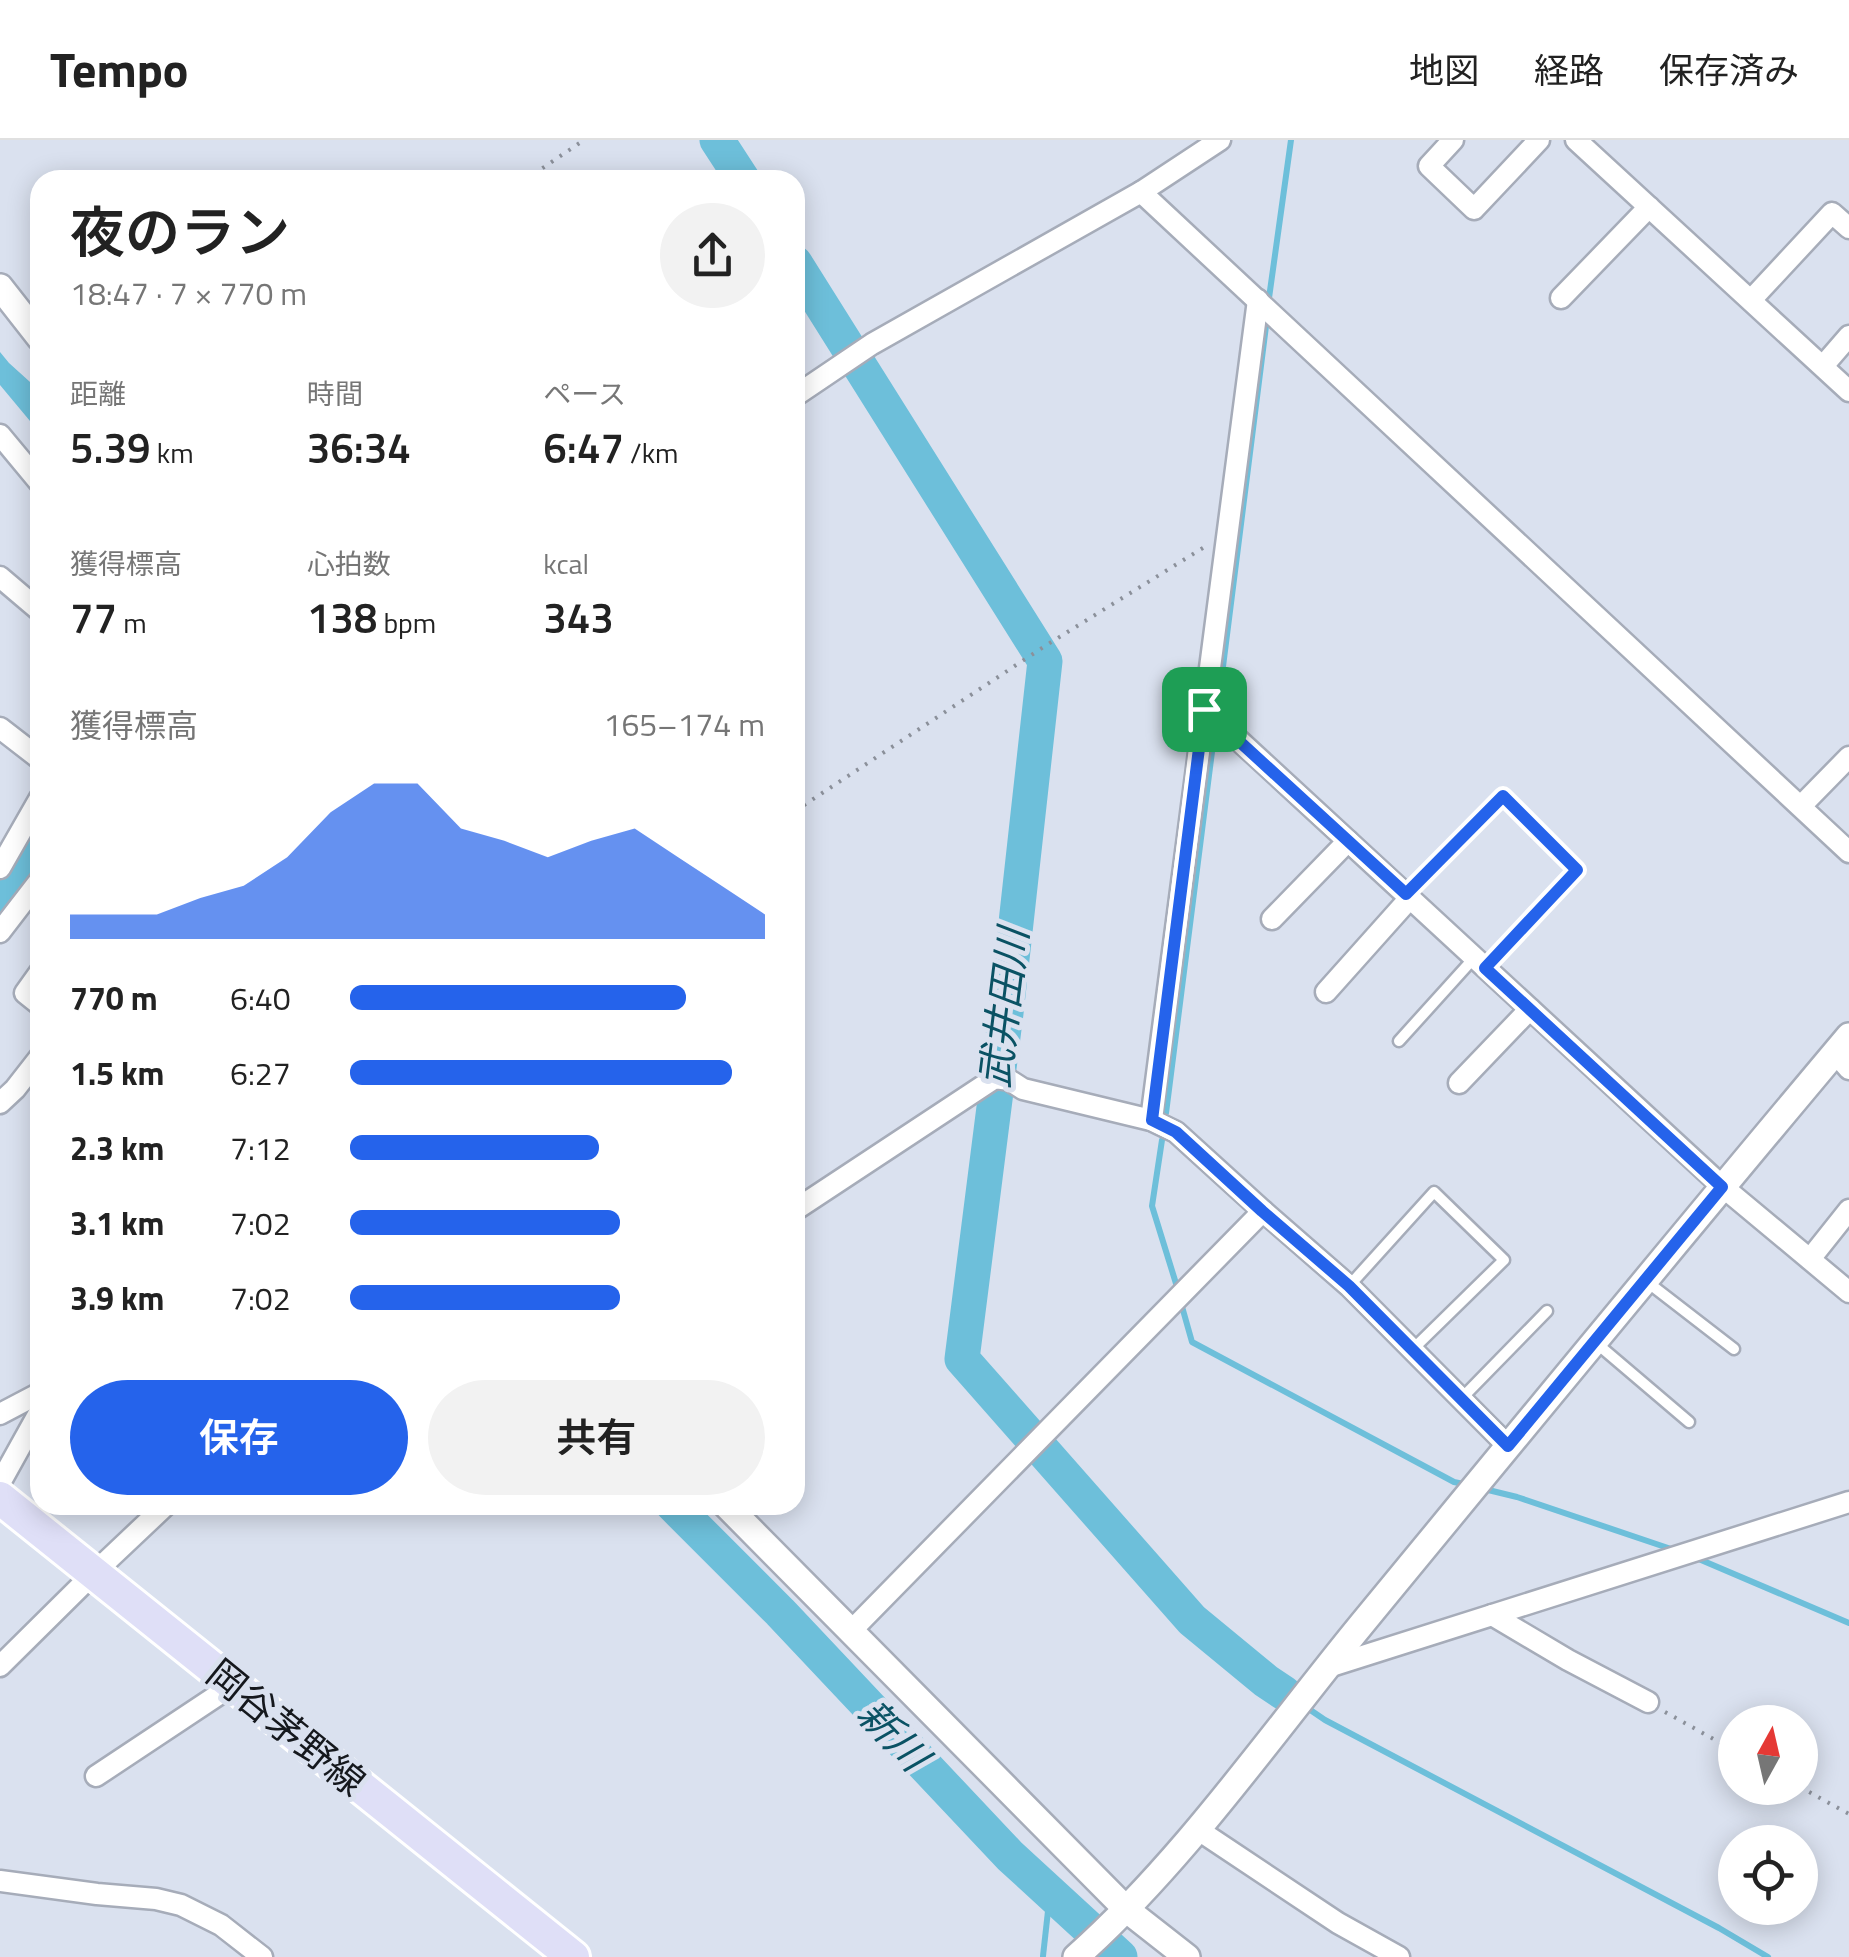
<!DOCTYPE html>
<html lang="ja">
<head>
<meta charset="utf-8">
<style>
  :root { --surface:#fff; --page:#f2f2f2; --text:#222; --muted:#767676; --line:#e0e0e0; --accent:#2563eb }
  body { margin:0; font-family:"Titillium Web","Noto Sans JP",sans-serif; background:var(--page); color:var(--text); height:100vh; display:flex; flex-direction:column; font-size:38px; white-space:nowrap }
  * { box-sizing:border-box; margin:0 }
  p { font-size:32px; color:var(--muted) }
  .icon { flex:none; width:55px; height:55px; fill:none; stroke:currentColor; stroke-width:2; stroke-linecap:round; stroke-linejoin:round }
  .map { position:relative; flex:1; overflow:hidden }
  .side { position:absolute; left:30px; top:30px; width:775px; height:1345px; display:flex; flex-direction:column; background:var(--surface); border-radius:30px; box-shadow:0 5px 25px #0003 }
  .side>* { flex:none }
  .needle { width:65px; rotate:8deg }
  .fabs { position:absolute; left:1718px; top:1565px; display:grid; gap:20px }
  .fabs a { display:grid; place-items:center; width:100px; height:100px; border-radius:50%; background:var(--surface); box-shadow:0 5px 25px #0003; font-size:50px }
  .pin { position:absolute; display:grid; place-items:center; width:85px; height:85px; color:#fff; margin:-42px; border-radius:20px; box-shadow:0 5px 15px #0006 }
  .round { display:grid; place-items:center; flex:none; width:105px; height:105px; border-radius:52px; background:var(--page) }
  .summary { display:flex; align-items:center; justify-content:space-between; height:170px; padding:0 40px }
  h1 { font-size:55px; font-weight:600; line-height:75px }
  .stats { display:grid; grid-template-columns:repeat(3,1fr); gap:15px; height:170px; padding:10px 40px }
  .stats div { display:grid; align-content:center }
  .stats b { font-size:42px; font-weight:600 }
  .stats small { font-size:28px; font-weight:400 }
  .stats p { font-size:28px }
  .chart { height:280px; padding:20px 40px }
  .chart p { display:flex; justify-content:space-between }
  .chart svg { width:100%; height:180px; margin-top:10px; fill:var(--accent); opacity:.7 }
  .primary-button { display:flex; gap:20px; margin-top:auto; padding:20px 40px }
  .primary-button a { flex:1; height:115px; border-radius:60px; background:var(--accent); color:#fff; font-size:40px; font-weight:600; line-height:115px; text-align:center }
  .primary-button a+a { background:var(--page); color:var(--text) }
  ul { padding:0 40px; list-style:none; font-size:32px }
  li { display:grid; grid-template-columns:160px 120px 1fr; align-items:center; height:75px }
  li i { height:25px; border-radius:12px; background:var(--accent) }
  header { display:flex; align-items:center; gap:60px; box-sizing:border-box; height:140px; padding:0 50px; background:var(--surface); border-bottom:2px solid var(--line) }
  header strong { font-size:48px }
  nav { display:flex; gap:55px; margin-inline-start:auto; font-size:35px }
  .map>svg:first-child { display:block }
  .water { fill:#6dbfda }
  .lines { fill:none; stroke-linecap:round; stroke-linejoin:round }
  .stream { stroke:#6dbfda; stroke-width:6 }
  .river { stroke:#6dbfda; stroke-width:35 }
  .service-casing { stroke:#a6acb9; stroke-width:15 }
  .minor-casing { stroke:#a6acb9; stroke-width:25 }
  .tertiary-casing { stroke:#a6acb9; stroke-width:30 }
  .primary-casing { stroke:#fff; stroke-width:38 }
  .path { stroke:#8b909a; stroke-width:4; stroke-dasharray:2.5 8; stroke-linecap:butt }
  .service { stroke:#fff; stroke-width:10 }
  .minor { stroke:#fff; stroke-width:20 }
  .tertiary { stroke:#fff; stroke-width:25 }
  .primary { stroke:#dfdff7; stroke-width:32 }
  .route-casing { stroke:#fff; stroke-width:20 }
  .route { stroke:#2563eb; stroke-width:12 }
  .labels { text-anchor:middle; stroke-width:10; stroke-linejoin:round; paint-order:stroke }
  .street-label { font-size:38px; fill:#15181d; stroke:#dae1ef }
  .water-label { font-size:40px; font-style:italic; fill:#0a5264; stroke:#dae1ef }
</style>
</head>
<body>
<header>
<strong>Tempo</strong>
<nav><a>地図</a><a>経路</a><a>保存済み</a></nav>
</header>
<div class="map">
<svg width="1849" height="1817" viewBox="0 0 1849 1817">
  <rect width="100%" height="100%" fill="#dae1ef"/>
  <g class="water">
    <path d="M0,212L9,223L40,251V293L0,245Z"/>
    <path d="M40,675V719L19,754L0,781V739Z"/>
  </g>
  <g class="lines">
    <g class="stream">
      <path d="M1269,158L1291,0"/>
      <path d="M1218,566L1266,186"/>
      <path d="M1166,973L1214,596"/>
      <path d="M1162,1000L1152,1066L1178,1150"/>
      <path d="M1181,1163L1192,1202L1454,1342L1468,1345"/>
      <path d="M1480,1348L1517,1357L1677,1411"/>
      <path d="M1694,1417L1849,1483"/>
      <path d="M1303,1565L1325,1580L1719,1788L1768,1817"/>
      <path d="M1043,1816L1050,1753"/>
    </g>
    <g class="river">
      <path d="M717,0L743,40"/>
      <path d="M795,123L1045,521L1006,873L962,1219L1192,1480L1266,1541L1284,1553"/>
      <path d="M673,1365L780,1472L1010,1716L1120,1817"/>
    </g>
    <g class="service-casing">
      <g id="service">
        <path d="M1406,754L1503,656L1577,730L1485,828"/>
        <path d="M1399,901L1474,818"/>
        <path d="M1646,1141L1734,1209"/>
        <path d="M1349,1146L1434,1052L1504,1120L1412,1210"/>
        <path d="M1595,1202L1689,1282"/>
        <path d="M1462,1258L1547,1171"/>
      </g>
    </g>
    <g class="minor-casing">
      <g id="minor">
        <path d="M1453,0L1429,26L1474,69L1539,0"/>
        <path d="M1576,0L1849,251"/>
        <path d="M1141,52L1849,712"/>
        <path d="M1561,158L1649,67"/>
        <path d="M1751,160L1832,73L1849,88"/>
        <path d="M1823,226L1849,196"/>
        <path d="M795,256L872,204L1141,52L1220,0"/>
        <path d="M0,295L40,343"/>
        <path d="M0,437L40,471"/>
        <path d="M1205,569L1723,1047L1849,1152"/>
        <path d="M0,588L40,619"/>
        <path d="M1801,666L1849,617"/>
        <path d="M0,728L40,658"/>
        <path d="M1272,779L1348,701"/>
        <path d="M0,792L40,740"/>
        <path d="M40,832L25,853L40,865"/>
        <path d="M1326,852L1410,758"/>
        <path d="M1835,913L1849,929"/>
        <path d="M1459,943L1530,869"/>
        <path d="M0,963L15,949L40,917"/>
        <path d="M1151,980L1258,160"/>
        <path d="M795,1070L995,938L1009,940L1023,949L1151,980L1176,992L1263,1071L1349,1146L1508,1306"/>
        <path d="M1810,1119L1849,1070"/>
        <path d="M0,1274L40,1253"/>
        <path d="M0,1343L40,1271"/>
        <path d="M1492,1475L1568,1520L1648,1562"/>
        <path d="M851,1491L1263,1071"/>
        <path d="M0,1526L93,1434L166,1365"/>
        <path d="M1325,1528L1849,1362"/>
        <path d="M96,1636L233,1545"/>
        <path d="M1197,1689L1338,1783L1399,1817"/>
        <path d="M0,1741L97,1754L156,1759L181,1765L221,1785L262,1817"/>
      </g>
    </g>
    <g class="tertiary-casing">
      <g id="tertiary">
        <path d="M0,147L40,198"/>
        <path d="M726,1365L1127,1770L1187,1817"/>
        <path d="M1076,1817C1182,1723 1271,1595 1361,1485C1523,1288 1685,1091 1849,896"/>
      </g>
    </g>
    <g class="primary-casing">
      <path id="primary" d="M0,1358L573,1817"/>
    </g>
    <g class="path">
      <path d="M525,40L584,0"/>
      <path d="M795,671L1045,506L1206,406"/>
      <path d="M1665,1572L1735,1611"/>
      <path d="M1800,1647L1849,1674"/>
    </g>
    <use href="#service" class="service"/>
    <use href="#minor" class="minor"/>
    <use href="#tertiary" class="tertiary"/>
    <use href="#primary" class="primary"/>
  </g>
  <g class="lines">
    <g class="route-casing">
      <path id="route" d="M1204,569L1406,754L1503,656L1577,730L1485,828L1722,1047L1508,1306L1349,1146L1262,1071L1176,992L1152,980Z"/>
    </g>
    <use href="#route" class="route"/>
  </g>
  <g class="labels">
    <g class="street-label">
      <text transform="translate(286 1588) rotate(39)" y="13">岡谷茅野線</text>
    </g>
    <g class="water-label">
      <text transform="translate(1004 868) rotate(-83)" y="14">武井田川</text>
      <text transform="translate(893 1595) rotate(46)" y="14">新川</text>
    </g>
  </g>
</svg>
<div class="fabs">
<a><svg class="needle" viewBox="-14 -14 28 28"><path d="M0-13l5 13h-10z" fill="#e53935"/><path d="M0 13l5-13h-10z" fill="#767676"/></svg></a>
<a><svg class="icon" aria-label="locate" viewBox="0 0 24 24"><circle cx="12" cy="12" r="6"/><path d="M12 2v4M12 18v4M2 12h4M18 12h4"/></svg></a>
</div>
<div class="pin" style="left:1204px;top:569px;background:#1e9e55"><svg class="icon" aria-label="arrive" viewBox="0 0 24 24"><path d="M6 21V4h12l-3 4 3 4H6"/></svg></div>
<section class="side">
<div class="summary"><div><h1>夜のラン</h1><p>18:47 · 7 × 770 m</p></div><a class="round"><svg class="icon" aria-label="share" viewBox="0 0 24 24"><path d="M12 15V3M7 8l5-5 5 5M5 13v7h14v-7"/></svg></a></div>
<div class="stats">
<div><p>距離</p><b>5.39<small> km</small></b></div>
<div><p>時間</p><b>36:34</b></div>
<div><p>ペース</p><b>6:47<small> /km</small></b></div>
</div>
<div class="stats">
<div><p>獲得標高</p><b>77<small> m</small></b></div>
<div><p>心拍数</p><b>138<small> bpm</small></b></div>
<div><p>kcal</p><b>343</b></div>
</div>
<div class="chart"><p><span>獲得標高</span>165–174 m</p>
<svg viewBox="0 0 160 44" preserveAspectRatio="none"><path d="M0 44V38L10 38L20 38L30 34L40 31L50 24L60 13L70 6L80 6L90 17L100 20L110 24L120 20L130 17L140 24L150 31L160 38V44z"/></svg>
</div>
<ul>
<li><b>770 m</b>6:40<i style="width:81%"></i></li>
<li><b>1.5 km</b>6:27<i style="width:92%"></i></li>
<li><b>2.3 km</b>7:12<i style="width:60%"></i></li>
<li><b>3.1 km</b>7:02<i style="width:65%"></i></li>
<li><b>3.9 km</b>7:02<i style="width:65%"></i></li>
</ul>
<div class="primary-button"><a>保存</a><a>共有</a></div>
</section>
</div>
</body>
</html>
